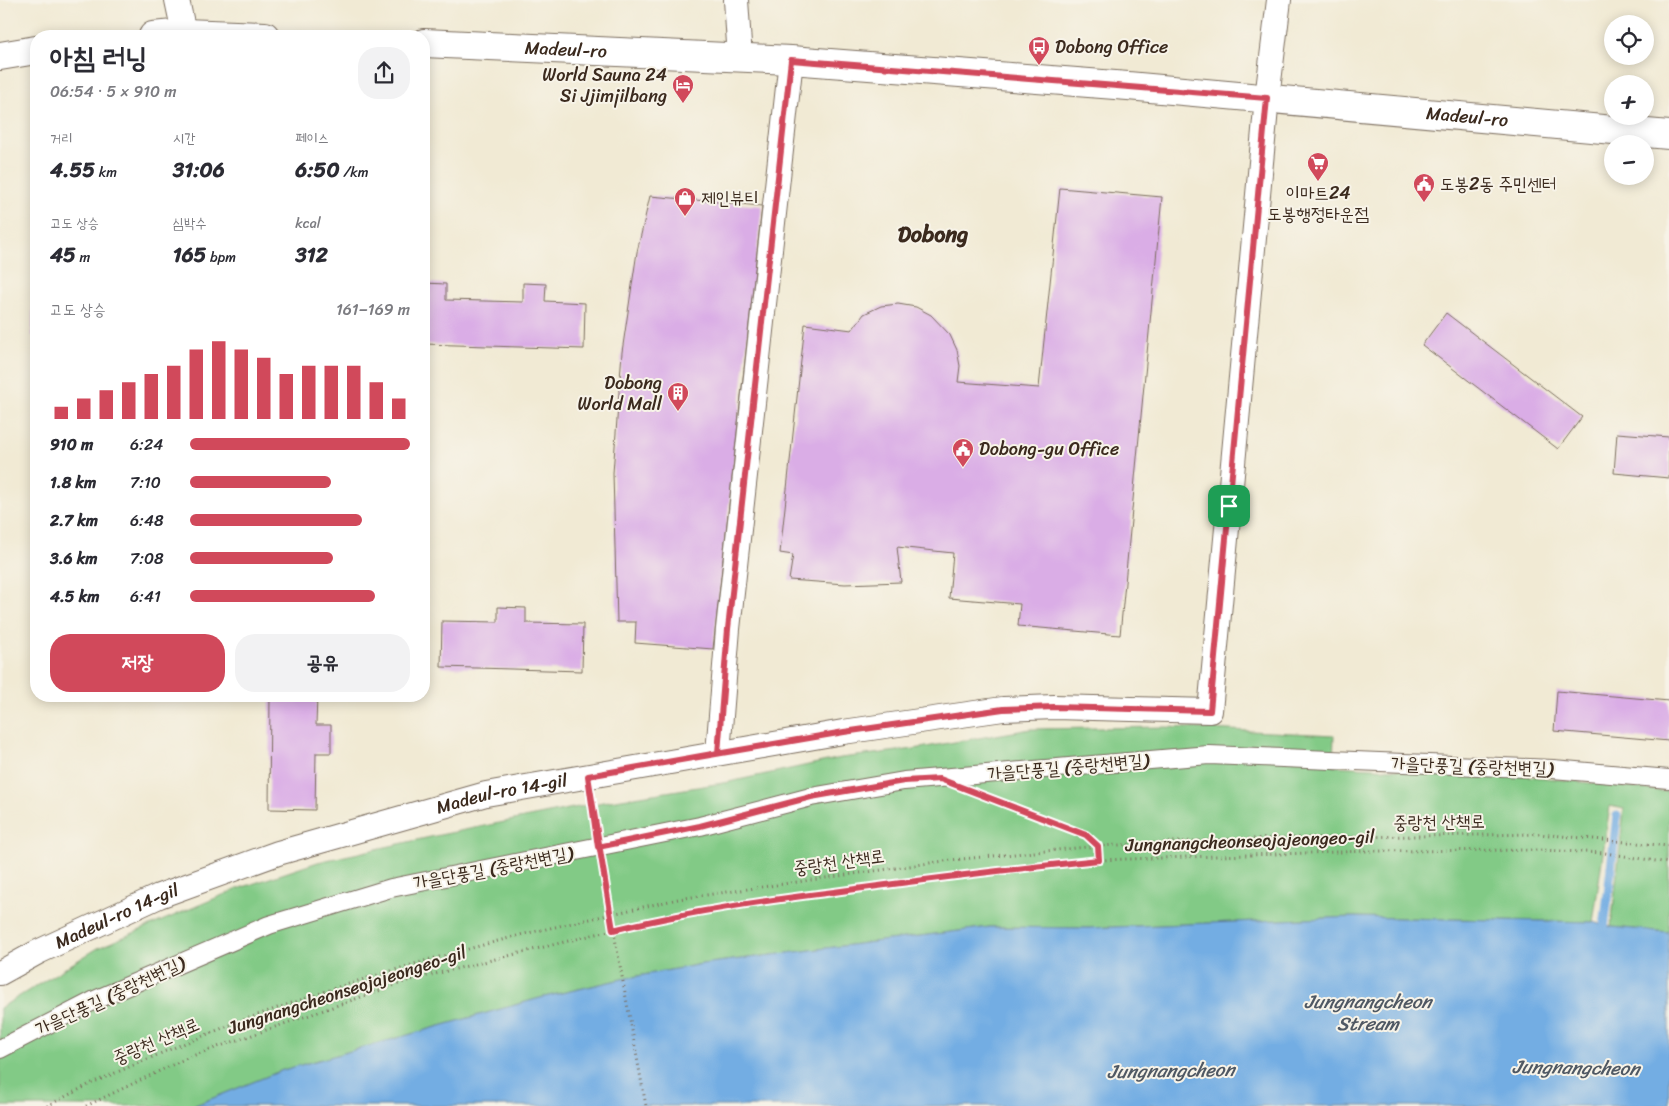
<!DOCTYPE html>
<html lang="ko">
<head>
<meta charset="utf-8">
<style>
  :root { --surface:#fff; --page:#f2f2f3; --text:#2b2b33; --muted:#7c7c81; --accent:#d1495b }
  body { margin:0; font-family:Sriracha,"Poor Story",sans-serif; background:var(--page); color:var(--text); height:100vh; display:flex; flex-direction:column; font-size:19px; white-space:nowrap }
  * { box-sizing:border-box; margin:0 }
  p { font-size:16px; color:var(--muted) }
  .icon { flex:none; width:28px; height:28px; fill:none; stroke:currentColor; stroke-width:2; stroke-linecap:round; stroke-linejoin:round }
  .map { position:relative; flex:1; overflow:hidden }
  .drawer { position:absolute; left:30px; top:30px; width:400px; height:672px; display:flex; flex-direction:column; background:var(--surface); border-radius:20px; box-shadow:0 2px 12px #0003 }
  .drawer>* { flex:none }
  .buttons { position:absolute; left:1604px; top:15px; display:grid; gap:10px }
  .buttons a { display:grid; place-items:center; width:50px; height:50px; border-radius:50%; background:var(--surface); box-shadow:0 2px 12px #0003; font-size:25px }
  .pin { position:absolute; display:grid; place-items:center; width:42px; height:42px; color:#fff; margin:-21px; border-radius:10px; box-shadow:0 2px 8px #0006 }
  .round { display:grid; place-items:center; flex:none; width:52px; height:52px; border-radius:20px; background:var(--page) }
  .head { display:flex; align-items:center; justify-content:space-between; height:85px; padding:0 20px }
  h1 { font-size:28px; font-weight:700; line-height:38px }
  .metrics { display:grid; grid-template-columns:repeat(3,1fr); gap:8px; height:85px; padding:5px 20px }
  .metrics div { display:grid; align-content:center }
  .metrics b { font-size:21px; font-weight:700 }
  .metrics small { font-size:14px; font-weight:400 }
  .metrics p { font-size:14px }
  .chart { height:140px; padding:10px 20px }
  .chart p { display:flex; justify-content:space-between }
  .chart svg { width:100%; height:90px; margin-top:5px; stroke:var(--accent); stroke-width:6 }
  .primary-button { display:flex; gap:10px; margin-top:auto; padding:10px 20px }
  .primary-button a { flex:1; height:58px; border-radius:20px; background:var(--accent); color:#fff; font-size:20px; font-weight:700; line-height:58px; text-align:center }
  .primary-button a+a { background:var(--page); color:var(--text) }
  ul { padding:0 20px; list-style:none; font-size:16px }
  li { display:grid; grid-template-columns:80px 60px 1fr; align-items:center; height:38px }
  li i { height:12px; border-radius:6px; background:var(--accent) }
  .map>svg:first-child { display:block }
  .green { fill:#82ca86; stroke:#5e7a52 }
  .water { fill:#73ade3; stroke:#576c80 }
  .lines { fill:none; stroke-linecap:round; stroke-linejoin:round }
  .stream { stroke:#73ade3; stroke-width:9 }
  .building { fill:#daade6 }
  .pedestrian-casing { stroke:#7b6d5e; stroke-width:20 }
  .minor-casing { stroke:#7b6d5e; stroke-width:26 }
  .tertiary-casing { stroke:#7b6d5e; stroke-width:30 }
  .path { stroke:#7b6d5e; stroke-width:3; stroke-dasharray:1 4; stroke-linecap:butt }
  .pedestrian { stroke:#fff; stroke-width:18 }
  .minor { stroke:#fff; stroke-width:24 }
  .tertiary { stroke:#fff; stroke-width:28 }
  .route-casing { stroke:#fff; stroke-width:10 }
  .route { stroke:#d1495b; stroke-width:6 }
  .labels { text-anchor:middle; stroke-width:4; stroke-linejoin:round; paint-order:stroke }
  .poi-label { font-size:18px; fill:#3b2a1e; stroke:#f7f3e8; text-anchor:start }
  .street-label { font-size:18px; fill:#3b2a1e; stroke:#f7f3e8 }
  .water-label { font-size:19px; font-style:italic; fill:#4f5863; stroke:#f7f3e8 }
  .district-label { font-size:22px; font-weight:bold; fill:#3b2a1e; stroke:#f7f3e8 }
</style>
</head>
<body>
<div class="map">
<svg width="1669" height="1106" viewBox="0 0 1669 1106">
  <rect width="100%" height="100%" fill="#f7f3e8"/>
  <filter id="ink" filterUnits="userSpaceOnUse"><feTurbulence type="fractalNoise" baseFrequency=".02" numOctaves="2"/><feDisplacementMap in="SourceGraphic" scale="10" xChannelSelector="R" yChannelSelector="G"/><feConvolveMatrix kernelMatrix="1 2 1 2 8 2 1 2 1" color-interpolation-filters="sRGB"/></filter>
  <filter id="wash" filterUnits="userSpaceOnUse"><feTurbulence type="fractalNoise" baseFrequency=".0096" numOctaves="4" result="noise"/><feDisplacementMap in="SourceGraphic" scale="20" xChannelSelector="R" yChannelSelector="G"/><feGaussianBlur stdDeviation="1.12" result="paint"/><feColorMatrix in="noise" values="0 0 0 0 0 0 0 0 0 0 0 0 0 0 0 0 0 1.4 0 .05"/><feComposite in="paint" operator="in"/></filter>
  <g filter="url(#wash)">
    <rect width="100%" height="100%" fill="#f1ead4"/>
    <path class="green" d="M1166,727L1334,735L1333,766L1528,776L1669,792V932L1611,927L1624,809L1610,806L1593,922L1353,917L1089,928L990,927L702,964L622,979L540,998L283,1070L193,1106H0V1008L98,948L237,889L318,862L435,836L603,802L729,782L841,758L914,749L1031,729Z"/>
    <path class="water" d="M1353,917L1593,922L1611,927L1669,932V1106H193L283,1070L540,998L622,979L702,964L990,927L1089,928Z"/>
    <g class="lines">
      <path class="stream" d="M1603,937L1617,816"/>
    </g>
    <g id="blocks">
      <g class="building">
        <path d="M1060,188L1162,197L1120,635L1018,626L1020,604L949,598L953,553L897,547L901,582L845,584L789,580L793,555L780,553L805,324L852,330L864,314L881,306L898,304L916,307L931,315L950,335L957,350L960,366L958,382L1039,388Z"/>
        <path d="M650,196L762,206L713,649L635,643L636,622H617L613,473L622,352L637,252Z"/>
        <path d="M424,283L446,284V300L523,302V283L546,284L545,301L585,303L584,349L424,344Z"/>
        <path d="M33,290H36V336H32Z"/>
        <path d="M1446,313L1582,417L1558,449L1422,345Z"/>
        <path d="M1617,433L1669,437V478L1614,473Z"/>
        <path d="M498,607L526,608V623L583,624L582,671L441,667L442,621L498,622Z"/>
        <path d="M1557,691L1669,701V741L1554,731Z"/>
        <path d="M270,696H317L316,725H331V753H316L315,810L269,809Z"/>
      </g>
    </g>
  </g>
  <g filter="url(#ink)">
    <use href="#blocks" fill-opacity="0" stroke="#7b6d5e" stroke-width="1"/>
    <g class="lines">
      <g class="pedestrian-casing">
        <path id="pedestrian" d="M0,1049L95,1000L269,925L391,888L700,826L811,797L904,781L1209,755L1553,769L1669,779"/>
      </g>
      <g class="minor-casing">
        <g id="minor">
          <path d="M177,0L184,33"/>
          <path d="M736,0L740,58"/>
          <path d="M718,753L728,629L791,60"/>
          <path id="s1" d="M0,973L38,952L159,896L278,853L486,794L843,732L1003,709L1054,707L1210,711L1267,98L1279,0"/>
        </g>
      </g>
      <g class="tertiary-casing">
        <g id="tertiary">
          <path d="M153,36L184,33L265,36"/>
          <path id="s2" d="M424,43L791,60L1128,86L1669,135"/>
          <path d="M0,56L36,50"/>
        </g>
      </g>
      <g class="path">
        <path d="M989,798L1086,835L1098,846L1099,860"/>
        <path d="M591,801L595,825"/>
        <path d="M602,868L646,1106"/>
        <path d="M47,1106L92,1083L178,1046L243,1020L341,986L431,959L524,934L678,899L951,860L1098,846L1233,839L1539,834L1669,846"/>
        <path d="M86,1106L189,1057L407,981L677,914L957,875L1099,860L1368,851L1538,850L1605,853L1669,863"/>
      </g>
      <use href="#pedestrian" class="pedestrian"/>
      <use href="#minor" class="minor"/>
      <use href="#tertiary" class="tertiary"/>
    </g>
  </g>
  <g class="lines" filter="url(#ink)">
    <g class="route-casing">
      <path id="route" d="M1229,506L1210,711L1054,707L1003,709L844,732L588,776L613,930C686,912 760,901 834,892C922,880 1010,869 1099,860L1098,846L1086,835L940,779L904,781L811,797L700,826L598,847L588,776L718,753L728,629L791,60L1267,98L1229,506"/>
    </g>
    <use href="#route" class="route"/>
  </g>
  <defs>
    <g id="bus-pin" transform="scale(1.125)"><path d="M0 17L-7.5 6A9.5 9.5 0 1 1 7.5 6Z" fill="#d1495b" stroke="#f7f3e8"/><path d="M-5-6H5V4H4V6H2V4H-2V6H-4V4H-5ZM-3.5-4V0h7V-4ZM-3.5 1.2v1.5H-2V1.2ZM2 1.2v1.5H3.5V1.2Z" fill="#fff"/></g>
    <g id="hotel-pin" transform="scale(1.125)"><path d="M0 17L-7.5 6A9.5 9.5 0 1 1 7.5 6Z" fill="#d1495b" stroke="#f7f3e8"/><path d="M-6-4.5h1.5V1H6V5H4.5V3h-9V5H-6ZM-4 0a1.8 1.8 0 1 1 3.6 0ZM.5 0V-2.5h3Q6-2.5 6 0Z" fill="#fff"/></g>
    <g id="supermarket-pin" transform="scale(1.125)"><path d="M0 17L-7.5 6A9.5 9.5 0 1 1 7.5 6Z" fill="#d1495b" stroke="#f7f3e8"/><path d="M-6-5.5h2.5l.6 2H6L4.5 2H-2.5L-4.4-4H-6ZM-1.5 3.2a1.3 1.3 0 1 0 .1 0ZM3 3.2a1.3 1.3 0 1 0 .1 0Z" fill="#fff"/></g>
    <g id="civic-pin" transform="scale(1.125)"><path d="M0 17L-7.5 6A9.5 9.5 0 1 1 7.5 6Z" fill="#d1495b" stroke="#f7f3e8"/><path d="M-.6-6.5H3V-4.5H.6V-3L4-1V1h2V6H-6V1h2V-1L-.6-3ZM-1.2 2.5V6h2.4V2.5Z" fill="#fff"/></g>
    <g id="shop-pin" transform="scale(1.125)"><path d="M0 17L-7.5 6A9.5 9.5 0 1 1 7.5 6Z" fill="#d1495b" stroke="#f7f3e8"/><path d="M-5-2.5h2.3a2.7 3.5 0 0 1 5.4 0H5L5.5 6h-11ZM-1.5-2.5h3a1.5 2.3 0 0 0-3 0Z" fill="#fff"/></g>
    <g id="building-pin" transform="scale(1.125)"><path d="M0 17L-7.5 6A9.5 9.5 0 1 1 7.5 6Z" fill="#d1495b" stroke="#f7f3e8"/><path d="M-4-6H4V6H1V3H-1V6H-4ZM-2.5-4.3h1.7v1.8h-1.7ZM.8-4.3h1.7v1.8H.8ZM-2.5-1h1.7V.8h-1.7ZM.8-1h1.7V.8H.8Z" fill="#fff"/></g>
  </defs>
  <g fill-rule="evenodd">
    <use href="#bus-pin" x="1039" y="47"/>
    <use href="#hotel-pin" x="683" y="85"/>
    <use href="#supermarket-pin" x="1318" y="163"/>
    <use href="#civic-pin" x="1424" y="184"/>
    <use href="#shop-pin" x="685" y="198"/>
    <use href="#building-pin" x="678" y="393"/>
    <use href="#civic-pin" x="963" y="449"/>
  </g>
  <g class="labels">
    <g class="poi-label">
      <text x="1055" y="53">Dobong Office</text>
      <text x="667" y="81" text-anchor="end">World Sauna 24<tspan x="667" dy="21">Si Jjimjilbang</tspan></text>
      <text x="1440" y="190">도봉2동 주민센터</text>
      <text x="1318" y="199" text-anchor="middle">이마트24<tspan x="1318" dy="21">도봉행정타운점</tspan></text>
      <text x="701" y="204">제인뷰티</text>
      <text x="662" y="389" text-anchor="end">Dobong<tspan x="662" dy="21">World Mall</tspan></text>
      <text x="979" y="455">Dobong-gu Office</text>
    </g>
    <g class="street-label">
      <text dy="6" stroke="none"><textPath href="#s2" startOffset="142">Madeul-ro</textPath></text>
      <text dy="6" stroke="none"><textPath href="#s2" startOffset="1046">Madeul-ro</textPath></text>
      <text transform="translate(1472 766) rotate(2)" y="6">가을단풍길 (중랑천변길)</text>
      <text transform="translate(1068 767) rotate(-5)" y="6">가을단풍길 (중랑천변길)</text>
      <text dy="6" stroke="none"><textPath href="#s1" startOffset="535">Madeul-ro 14-gil</textPath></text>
      <text transform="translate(1439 822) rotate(-1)" y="6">중랑천 산책로</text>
      <text transform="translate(1250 841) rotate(-2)" y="6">Jungnangcheonseojajeongeo-gil</text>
      <text transform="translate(839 862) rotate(-8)" y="6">중랑천 산책로</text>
      <text transform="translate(493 868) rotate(-11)" y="6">가을단풍길 (중랑천변길)</text>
      <text dy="6" stroke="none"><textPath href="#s1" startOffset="130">Madeul-ro 14-gil</textPath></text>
      <text transform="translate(347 990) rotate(-18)" y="6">Jungnangcheonseojajeongeo-gil</text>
      <text transform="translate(110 996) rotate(-25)" y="6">가을단풍길 (중랑천변길)</text>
      <text transform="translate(156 1041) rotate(-23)" y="6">중랑천 산책로</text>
    </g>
    <g class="water-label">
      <text x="1368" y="1008">Jungnangcheon<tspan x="1368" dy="22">Stream</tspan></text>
      <text transform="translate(1576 1067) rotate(1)" y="7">Jungnangcheon</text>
      <text transform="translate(1171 1070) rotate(-1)" y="7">Jungnangcheon</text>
    </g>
    <g class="district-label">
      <text x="933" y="242">Dobong</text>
    </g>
  </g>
</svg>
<div class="buttons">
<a><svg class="icon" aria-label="locate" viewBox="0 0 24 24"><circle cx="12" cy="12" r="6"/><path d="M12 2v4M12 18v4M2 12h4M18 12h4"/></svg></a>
<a>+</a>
<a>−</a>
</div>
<div class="pin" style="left:1229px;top:506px;background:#1e9e55"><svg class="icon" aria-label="arrive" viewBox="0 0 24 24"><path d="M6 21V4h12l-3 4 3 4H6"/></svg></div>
<section class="drawer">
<div class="head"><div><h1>아침 러닝</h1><p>06:54 · 5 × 910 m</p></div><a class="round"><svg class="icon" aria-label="share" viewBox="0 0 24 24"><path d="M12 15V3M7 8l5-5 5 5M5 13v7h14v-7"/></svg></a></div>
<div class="metrics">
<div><p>거리</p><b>4.55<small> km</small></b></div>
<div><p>시간</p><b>31:06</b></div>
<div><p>페이스</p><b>6:50<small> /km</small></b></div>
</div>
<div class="metrics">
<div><p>고도 상승</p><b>45<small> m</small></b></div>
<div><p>심박수</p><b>165<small> bpm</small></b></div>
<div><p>kcal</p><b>312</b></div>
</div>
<div class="chart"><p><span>고도 상승</span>161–169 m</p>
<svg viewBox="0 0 160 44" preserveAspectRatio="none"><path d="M5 44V38M15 44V34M25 44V30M35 44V26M45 44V22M55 44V18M65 44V10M75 44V6M85 44V10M95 44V14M105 44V22M115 44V18M125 44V18M135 44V18M145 44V26M155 44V34"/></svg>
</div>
<ul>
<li><b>910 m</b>6:24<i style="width:100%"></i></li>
<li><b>1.8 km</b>7:10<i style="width:64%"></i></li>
<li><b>2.7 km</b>6:48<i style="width:78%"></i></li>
<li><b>3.6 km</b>7:08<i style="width:65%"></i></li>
<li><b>4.5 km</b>6:41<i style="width:84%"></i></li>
</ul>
<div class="primary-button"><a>저장</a><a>공유</a></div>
</section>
</div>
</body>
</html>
